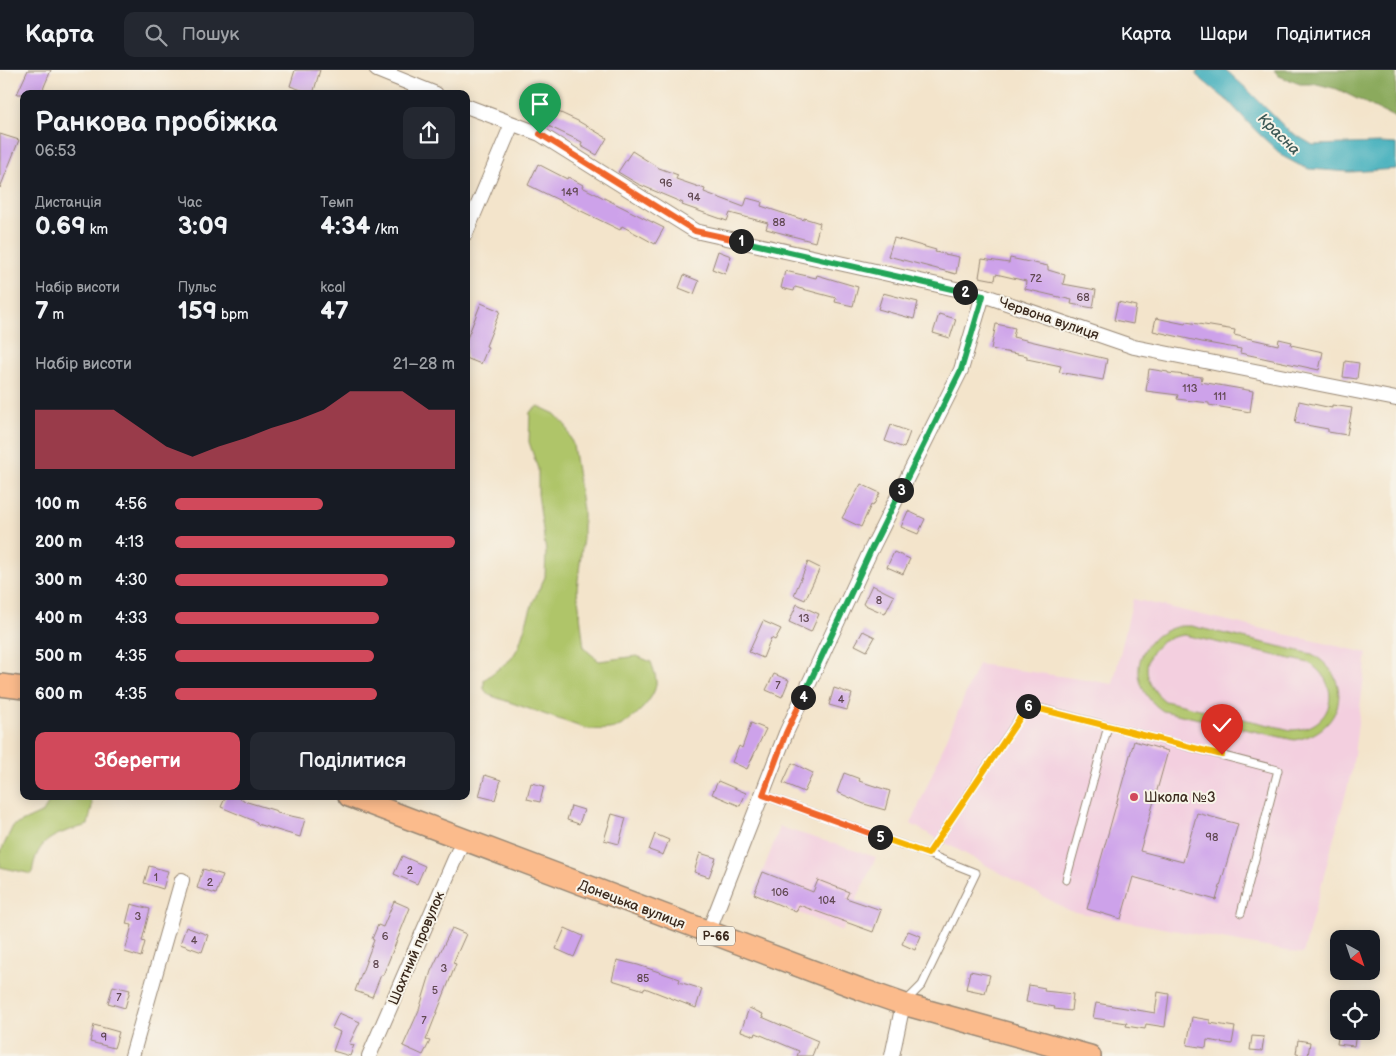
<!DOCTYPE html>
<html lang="uk">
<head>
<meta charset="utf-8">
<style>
  :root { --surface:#171b24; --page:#242831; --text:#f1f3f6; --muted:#9ea1a6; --line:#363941; --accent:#d1495b }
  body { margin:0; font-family:"Balsamiq Sans",sans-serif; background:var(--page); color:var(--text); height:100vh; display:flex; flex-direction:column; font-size:19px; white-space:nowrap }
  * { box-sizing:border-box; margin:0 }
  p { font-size:16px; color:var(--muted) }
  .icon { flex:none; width:28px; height:28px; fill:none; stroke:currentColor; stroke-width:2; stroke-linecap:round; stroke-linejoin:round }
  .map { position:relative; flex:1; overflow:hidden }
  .side { position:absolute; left:20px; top:20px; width:450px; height:710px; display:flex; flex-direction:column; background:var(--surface); border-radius:10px; box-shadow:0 2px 12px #0003 }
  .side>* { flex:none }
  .needle { width:32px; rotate:140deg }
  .fabs { position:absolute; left:1330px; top:860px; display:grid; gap:10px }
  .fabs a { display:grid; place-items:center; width:50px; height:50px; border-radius:10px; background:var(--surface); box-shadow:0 2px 12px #0003; font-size:25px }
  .pin { position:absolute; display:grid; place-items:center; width:42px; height:42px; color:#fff; margin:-51px -21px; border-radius:50% 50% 50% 0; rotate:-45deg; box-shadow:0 0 5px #0007 }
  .pin .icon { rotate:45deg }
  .km { position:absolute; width:25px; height:25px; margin:-12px; border-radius:50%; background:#222; color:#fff; font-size:14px; line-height:25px; text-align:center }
  .round { display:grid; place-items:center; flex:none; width:52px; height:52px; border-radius:10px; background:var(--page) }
  .summary { display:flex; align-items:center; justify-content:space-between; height:85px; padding:0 15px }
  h1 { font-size:28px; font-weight:700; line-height:38px }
  .metrics { display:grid; grid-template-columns:repeat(3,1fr); gap:8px; height:85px; padding:5px 15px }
  .metrics div { display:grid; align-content:center }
  .metrics b { font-size:25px; font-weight:700 }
  .metrics small { font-size:14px; font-weight:400 }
  .metrics p { font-size:14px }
  .chart { height:140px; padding:10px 15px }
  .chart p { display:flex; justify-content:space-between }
  .chart svg { width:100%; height:90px; margin-top:5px; fill:var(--accent); opacity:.7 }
  .cta { display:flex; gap:10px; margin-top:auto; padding:10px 15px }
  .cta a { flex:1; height:58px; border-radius:10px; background:var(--accent); color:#fff; font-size:20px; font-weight:700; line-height:58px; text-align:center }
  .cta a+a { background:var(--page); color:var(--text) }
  ul { padding:0 15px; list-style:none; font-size:16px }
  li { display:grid; grid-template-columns:80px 60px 1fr; align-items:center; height:38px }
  li i { height:12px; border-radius:6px; background:var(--accent) }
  header { display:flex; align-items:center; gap:30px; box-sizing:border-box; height:70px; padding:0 25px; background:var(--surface); border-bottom:1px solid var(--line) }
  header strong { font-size:24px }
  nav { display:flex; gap:28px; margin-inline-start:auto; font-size:18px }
  .search { width:350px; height:45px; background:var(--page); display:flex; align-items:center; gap:12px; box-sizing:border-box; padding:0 18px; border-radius:10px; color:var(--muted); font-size:19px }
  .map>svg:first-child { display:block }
  .built { fill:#f3cfdf }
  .green { fill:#afc569; stroke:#757844; fill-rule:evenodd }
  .forest { fill:#8baa5d; stroke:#636a3e }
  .water { fill:#3eadbb; stroke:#3c6c6c }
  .building { fill:#cda2ea }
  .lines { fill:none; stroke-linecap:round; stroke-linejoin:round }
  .lane-casing { stroke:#978774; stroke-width:9 }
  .street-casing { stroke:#978774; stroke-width:16 }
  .primary-casing { stroke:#978774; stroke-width:24 }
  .lane { stroke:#fff; stroke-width:7 }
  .street { stroke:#fff; stroke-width:14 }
  .primary { stroke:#fbbb8c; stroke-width:21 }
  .split-1-casing { stroke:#fff; stroke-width:10 }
  .split-2-casing { stroke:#fff; stroke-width:10 }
  .split-3-casing { stroke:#fff; stroke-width:10 }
  .split-4-casing { stroke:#fff; stroke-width:10 }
  .split-5-casing { stroke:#fff; stroke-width:10 }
  .split-6-casing { stroke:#fff; stroke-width:10 }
  .split-7-casing { stroke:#fff; stroke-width:10 }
  .split-1 { stroke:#f0652b; stroke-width:6 }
  .split-2 { stroke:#22a559; stroke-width:6 }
  .split-3 { stroke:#22a559; stroke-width:6 }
  .split-4 { stroke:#22a559; stroke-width:6 }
  .split-5 { stroke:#f0652b; stroke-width:6 }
  .split-6 { stroke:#f5b400; stroke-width:6 }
  .split-7 { stroke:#f5b400; stroke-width:6 }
  .poi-dot { fill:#d1495b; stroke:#f7f3e8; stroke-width:2 }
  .labels { text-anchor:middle; stroke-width:4; stroke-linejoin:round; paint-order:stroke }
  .number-label { font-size:11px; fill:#604851 }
  .shield { fill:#f7f3e8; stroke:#73665b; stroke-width:1 }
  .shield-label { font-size:12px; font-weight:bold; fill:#3b2a1e }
  .street-label { font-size:14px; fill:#3b2a1e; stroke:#f7f3e8 }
  .poi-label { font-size:14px; fill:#3b2a1e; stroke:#f7f3e8; text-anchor:start }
  .water-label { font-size:15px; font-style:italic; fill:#3c5855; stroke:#f7f3e8 }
</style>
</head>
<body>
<header>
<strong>Карта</strong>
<div class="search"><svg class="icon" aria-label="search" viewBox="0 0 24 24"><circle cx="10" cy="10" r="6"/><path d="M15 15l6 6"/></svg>Пошук</div>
<nav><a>Карта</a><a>Шари</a><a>Поділитися</a></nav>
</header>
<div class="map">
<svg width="1396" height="986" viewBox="0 0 1396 986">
  <rect width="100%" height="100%" fill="#f7f3e8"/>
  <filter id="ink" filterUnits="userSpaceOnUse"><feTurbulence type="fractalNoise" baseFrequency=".02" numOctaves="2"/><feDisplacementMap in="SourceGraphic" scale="10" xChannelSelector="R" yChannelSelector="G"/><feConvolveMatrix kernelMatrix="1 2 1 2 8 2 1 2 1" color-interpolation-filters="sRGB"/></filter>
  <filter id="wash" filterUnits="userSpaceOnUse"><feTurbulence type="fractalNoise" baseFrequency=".0096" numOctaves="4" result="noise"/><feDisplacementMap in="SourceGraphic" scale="20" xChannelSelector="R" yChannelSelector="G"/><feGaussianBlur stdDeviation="1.12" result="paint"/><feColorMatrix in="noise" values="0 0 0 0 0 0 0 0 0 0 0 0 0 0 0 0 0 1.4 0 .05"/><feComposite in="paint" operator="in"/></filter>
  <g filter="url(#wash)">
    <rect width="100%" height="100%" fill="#f3e4cb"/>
    <g class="built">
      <path d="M1133,529L1367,583L1352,700L1303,884L1070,841L911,754L978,594L1113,614Z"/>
      <path d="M780,757L876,787L842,861L754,824Z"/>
    </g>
    <g class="green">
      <path d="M538,336L555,344L566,356L573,375L583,440V468L577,519L584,578L599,591L637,586L651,592C653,598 656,605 656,611C658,627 630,654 615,658C605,660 594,660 584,658L489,625L484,619V610L511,589L518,578L533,532L545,507L546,482L538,424V399L529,372L530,342Z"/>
      <path d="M1180,556H1191L1312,584C1356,609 1343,663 1294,670L1163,641C1124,615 1134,566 1180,556ZM1184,565L1309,593C1344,615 1333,660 1291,660L1165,631C1134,607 1145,569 1184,565Z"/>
      <path d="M49,726H91L92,736L88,755C57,764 36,767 32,804L0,797V783L13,756L43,742L48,734Z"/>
    </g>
    <path class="forest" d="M1274,0H1396V48L1337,19L1317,14H1300L1279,6Z"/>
    <path class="water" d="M1199,0H1226L1248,20L1289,61L1313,75L1380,73L1396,74V99L1350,102L1309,99L1299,95L1284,87L1256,61L1229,32L1196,5Z"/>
    <g id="blocks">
      <g class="building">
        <path d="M28,0H51L41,24H17Z"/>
        <path d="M295,0H320L313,24L290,16Z"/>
        <path d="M537,22L554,30L550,38L578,51L607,68L597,85L581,76L582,72L527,46Z"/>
        <path d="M0,64L19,70L0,118Z"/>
        <path d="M632,81L659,98L678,105L676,109L705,119L704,122L744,137L747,128L762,132L761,136L804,150V148L820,153L815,172L766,159L768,153L730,143L727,151L682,135L683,133L638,114L618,102Z"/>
        <path d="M538,94L567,109L568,107L583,115L582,117L664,158L655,174L622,156L620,160L528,115Z"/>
        <path d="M894,168L936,180L935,182L959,187L956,204L888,186Z"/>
        <path d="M718,181L731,186L725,204L712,199Z"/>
        <path d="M1010,188L1048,196V200L1065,205L1063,214L1096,220L1093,238L1071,234L1072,230L1025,219L1026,211L996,204L995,210L979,207L982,189L1009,193Z"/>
        <path d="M785,201L816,208L817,205L858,217L853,236L835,232L836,228L795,217L794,221L781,218Z"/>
        <path d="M684,205L699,211L694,224L679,218Z"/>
        <path d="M883,223L918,232L914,249L878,239Z"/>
        <path d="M1118,232L1136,236L1133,254L1114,250Z"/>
        <path d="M481,233L500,241L486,276L488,277L481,294L466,288V271Z"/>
        <path d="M939,244L956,249L950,268L933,263Z"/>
        <path d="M1156,248L1185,254L1186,252L1235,260L1234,265L1278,275L1279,269L1292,272L1291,275L1323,282L1319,300L1240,283L1241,279L1202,272L1153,261Z"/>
        <path d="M996,254L1015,258L1013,267L1107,289L1103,310L1059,302L1061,296L1027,289V286L991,279Z"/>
        <path d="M1345,291L1359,293L1357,309L1343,307Z"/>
        <path d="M1149,299L1168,302V303L1202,307L1201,312L1253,321L1250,342L1209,335V333L1177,329L1178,325L1146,321Z"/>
        <path d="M1299,331L1332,338V335L1352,338L1347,365L1328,362V359L1295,353Z"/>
        <path d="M891,355L910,362L904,378L885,371Z"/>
        <path d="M861,414L880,423L873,436L871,435L861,457L842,448Z"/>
        <path d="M908,441L925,449L918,464L901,457Z"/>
        <path d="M894,482L910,489L903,504L887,497Z"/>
        <path d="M808,492L820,498L805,530L794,525Z"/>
        <path d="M872,515L894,526L885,544L863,534Z"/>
        <path d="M797,534L819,544L811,562L789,552Z"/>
        <path d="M763,551L781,559L775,570L771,568L763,588L749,582Z"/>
        <path d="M863,561L875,567L867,581L855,575Z"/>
        <path d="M774,604L789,610L782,627L766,620Z"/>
        <path d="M834,618L852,624L847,640L829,635Z"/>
        <path d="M751,653L766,659L747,699L732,692L739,676L742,678Z"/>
        <path d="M1134,671L1168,681L1140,781L1183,792L1197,743L1238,754L1216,830L1133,807L1121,849L1087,839Z"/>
        <path d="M792,693L813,703L804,722L783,713Z"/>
        <path d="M844,703L860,709L859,711L890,721L885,740L864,734L837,722Z"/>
        <path d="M485,705L501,710L495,730L479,726Z"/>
        <path d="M718,711L746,723L740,736L712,724Z"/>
        <path d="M531,713L544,716L540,732L527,729Z"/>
        <path d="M226,726H236L244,730V731L277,741V743L305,749L300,767L257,754V752L221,737Z"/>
        <path d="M571,736L584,740L579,754L567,750Z"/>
        <path d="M612,744L626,748L619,774L604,770Z"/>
        <path d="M655,764L669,770L663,785L649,780Z"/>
        <path d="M700,783L716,788L709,807L694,802Z"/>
        <path d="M402,786L425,796L417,814L394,804Z"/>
        <path d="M149,796L168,801L163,819L144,813Z"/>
        <path d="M203,799L223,805L216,824L197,818Z"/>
        <path d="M763,802L813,822L818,810L849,822L846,828L881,840L873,862L799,835L796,842L754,824Z"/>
        <path d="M394,831L410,838L383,905H381L372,927L355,921L374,870L372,869L378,855L383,857Z"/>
        <path d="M131,834L150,839L142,871L145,872L141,887L125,882L132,855L126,854Z"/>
        <path d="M186,857L208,865L202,882L180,874Z"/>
        <path d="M452,858L466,864L453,893L456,894L426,970L430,971L423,985L403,976L419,940L431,901Z"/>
        <path d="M565,858L583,866L574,887L556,879Z"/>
        <path d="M908,861L921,866L915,880L902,874Z"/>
        <path d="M617,890L638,895L680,909L679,912L702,919L696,938L645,918L644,920L612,910Z"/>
        <path d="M970,901L990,905L985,923L966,919Z"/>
        <path d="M1029,915L1045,918L1044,921L1073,924L1071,941L1054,939L1055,937L1026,932Z"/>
        <path d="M113,916L130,920L125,938L108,933Z"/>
        <path d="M1158,922L1169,924L1165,957L1146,954L1145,959L1126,956L1127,953L1093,948L1096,933L1155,943Z"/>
        <path d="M749,938L763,944L762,947L818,971L812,986H797L799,981L756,963L755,966L741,961Z"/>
        <path d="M339,943L360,952L349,974L354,975L350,986L333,981L340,962L332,958Z"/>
        <path d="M1192,947L1210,950V953L1235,957L1232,974L1207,970L1206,978L1187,975Z"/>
        <path d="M94,955L119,962L114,978L90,972Z"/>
        <path d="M1339,961L1356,964L1354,976L1337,974Z"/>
        <path d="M1252,966L1264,967L1262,981L1250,980Z"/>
        <path d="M1298,970L1310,972L1308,986L1296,984Z"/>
      </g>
    </g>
  </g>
  <g filter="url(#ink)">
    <use href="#blocks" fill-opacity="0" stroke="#978774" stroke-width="1"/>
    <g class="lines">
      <g class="lane-casing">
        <g id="lane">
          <path d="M1108,656L1278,700L1241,843"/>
          <path d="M763,725L928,784L1028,635L1108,656L1066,810"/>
          <path d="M905,932L922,915L976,803L928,784"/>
        </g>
      </g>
      <g class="street-casing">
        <g id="street">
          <path d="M377,0L436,24"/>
          <path d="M466,36L540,64L695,161L983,225L1134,277L1396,329"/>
          <path d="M466,163L512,54"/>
          <path d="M708,863L786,663L870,482L961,300L983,225"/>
          <path d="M132,986L182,810"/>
          <path d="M369,986L463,770"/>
          <path d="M892,986L903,934"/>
        </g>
      </g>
      <g class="primary-casing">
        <g id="primary">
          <path d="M0,615L24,618"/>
          <path d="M349,726L860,919L903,934L1090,986"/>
        </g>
      </g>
      <use href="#lane" class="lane"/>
      <use href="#street" class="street"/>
      <use href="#primary" class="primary"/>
    </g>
  </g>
  <g class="lines" filter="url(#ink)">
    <g class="split-1-casing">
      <path id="split-1" d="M540,64L695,161L741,171"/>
    </g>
    <g class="split-2-casing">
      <path id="split-2" d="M741,171L965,222"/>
    </g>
    <g class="split-3-casing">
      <path id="split-3" d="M901,420L961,300L983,226L965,222"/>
    </g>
    <g class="split-4-casing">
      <path id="split-4" d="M803,627L870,482L901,420"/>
    </g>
    <g class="split-5-casing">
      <path id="split-5" d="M803,627L786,663L763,725L880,767"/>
    </g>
    <g class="split-6-casing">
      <path id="split-6" d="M880,767L928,784L1028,636"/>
    </g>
    <g class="split-7-casing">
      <path id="split-7" d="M1028,636L1222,685"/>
    </g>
    <use href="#split-1" class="split-1"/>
    <use href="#split-2" class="split-2"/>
    <use href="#split-3" class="split-3"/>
    <use href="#split-4" class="split-4"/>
    <use href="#split-5" class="split-5"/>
    <use href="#split-6" class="split-6"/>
    <use href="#split-7" class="split-7"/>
  </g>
  <circle class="poi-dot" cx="1134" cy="727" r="5"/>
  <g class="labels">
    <g class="number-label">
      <text x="666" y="117">96</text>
      <text x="570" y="126">149</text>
      <text x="694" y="131">94</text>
      <text x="779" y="156">88</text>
      <text x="1036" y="212">72</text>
      <text x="1083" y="231">68</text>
      <text x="1190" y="322">113</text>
      <text x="1220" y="330">111</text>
      <text x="879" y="534">8</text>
      <text x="804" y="552">13</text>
      <text x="778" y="619">7</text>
      <text x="841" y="633">4</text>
      <text x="1212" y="771">98</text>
      <text x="410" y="804">2</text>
      <text x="156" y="811">1</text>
      <text x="210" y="816">2</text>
      <text x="780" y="826">106</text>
      <text x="827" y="834">104</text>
      <text x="138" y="850">3</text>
      <text x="385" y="870">6</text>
      <text x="194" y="874">4</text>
      <text x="376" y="898">8</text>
      <text x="444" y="902">3</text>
      <text x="643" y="912">85</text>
      <text x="435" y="924">5</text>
      <text x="119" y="931">7</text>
      <text x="424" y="954">7</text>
      <text x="104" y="971">9</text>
    </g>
    <rect class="shield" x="697" y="856.5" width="38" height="19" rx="4"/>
    <g class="shield-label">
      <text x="716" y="870">Р-66</text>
    </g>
    <g class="street-label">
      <text transform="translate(1049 248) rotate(19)" y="5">Червона вулиця</text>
      <text transform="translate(632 834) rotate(21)" y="5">Донецька вулиця</text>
      <text transform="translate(416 878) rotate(-67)" y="5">Шахтний провулок</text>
    </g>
    <g class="poi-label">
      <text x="1144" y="732">Школа №3</text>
    </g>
    <g class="water-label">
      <text transform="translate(1279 64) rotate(44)" y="5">Красна</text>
    </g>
  </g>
</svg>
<div class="fabs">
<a><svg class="needle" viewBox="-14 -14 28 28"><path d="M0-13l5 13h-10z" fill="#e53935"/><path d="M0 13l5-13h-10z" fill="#9ea1a6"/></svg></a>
<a><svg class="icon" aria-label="locate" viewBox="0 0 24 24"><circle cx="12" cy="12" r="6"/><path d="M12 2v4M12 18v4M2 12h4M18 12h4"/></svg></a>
</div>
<div class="pin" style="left:540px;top:64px;background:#1e9e55"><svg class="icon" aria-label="arrive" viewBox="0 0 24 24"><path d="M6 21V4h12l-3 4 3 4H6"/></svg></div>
<div class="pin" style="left:1222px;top:685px;background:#d93025"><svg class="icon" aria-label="check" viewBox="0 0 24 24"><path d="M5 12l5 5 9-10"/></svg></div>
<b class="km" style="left:741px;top:171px">1</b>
<b class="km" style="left:965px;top:222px">2</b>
<b class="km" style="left:901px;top:420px">3</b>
<b class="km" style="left:803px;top:627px">4</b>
<b class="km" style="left:880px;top:767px">5</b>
<b class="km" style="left:1028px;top:636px">6</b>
<section class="side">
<div class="summary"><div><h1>Ранкова пробіжка</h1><p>06:53</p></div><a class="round"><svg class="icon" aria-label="share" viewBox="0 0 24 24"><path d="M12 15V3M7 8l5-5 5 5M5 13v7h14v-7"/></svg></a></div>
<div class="metrics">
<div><p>Дистанція</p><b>0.69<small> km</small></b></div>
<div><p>Час</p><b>3:09</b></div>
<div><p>Темп</p><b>4:34<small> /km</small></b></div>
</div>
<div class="metrics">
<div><p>Набір висоти</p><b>7<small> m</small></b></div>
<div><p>Пульс</p><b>159<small> bpm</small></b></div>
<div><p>kcal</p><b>47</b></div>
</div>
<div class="chart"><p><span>Набір висоти</span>21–28 m</p>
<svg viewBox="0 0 160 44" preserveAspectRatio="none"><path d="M0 44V15L10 15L20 15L30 15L40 24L50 33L60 38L70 33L80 29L90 24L100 20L110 15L120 6L130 6L140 6L150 15L160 15V44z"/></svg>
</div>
<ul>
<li><b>100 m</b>4:56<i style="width:53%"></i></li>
<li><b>200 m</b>4:13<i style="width:100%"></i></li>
<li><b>300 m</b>4:30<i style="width:76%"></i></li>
<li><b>400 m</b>4:33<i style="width:73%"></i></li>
<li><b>500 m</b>4:35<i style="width:71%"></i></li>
<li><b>600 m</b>4:35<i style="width:72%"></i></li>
</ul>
<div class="cta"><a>Зберегти</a><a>Поділитися</a></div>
</section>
</div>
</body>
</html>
